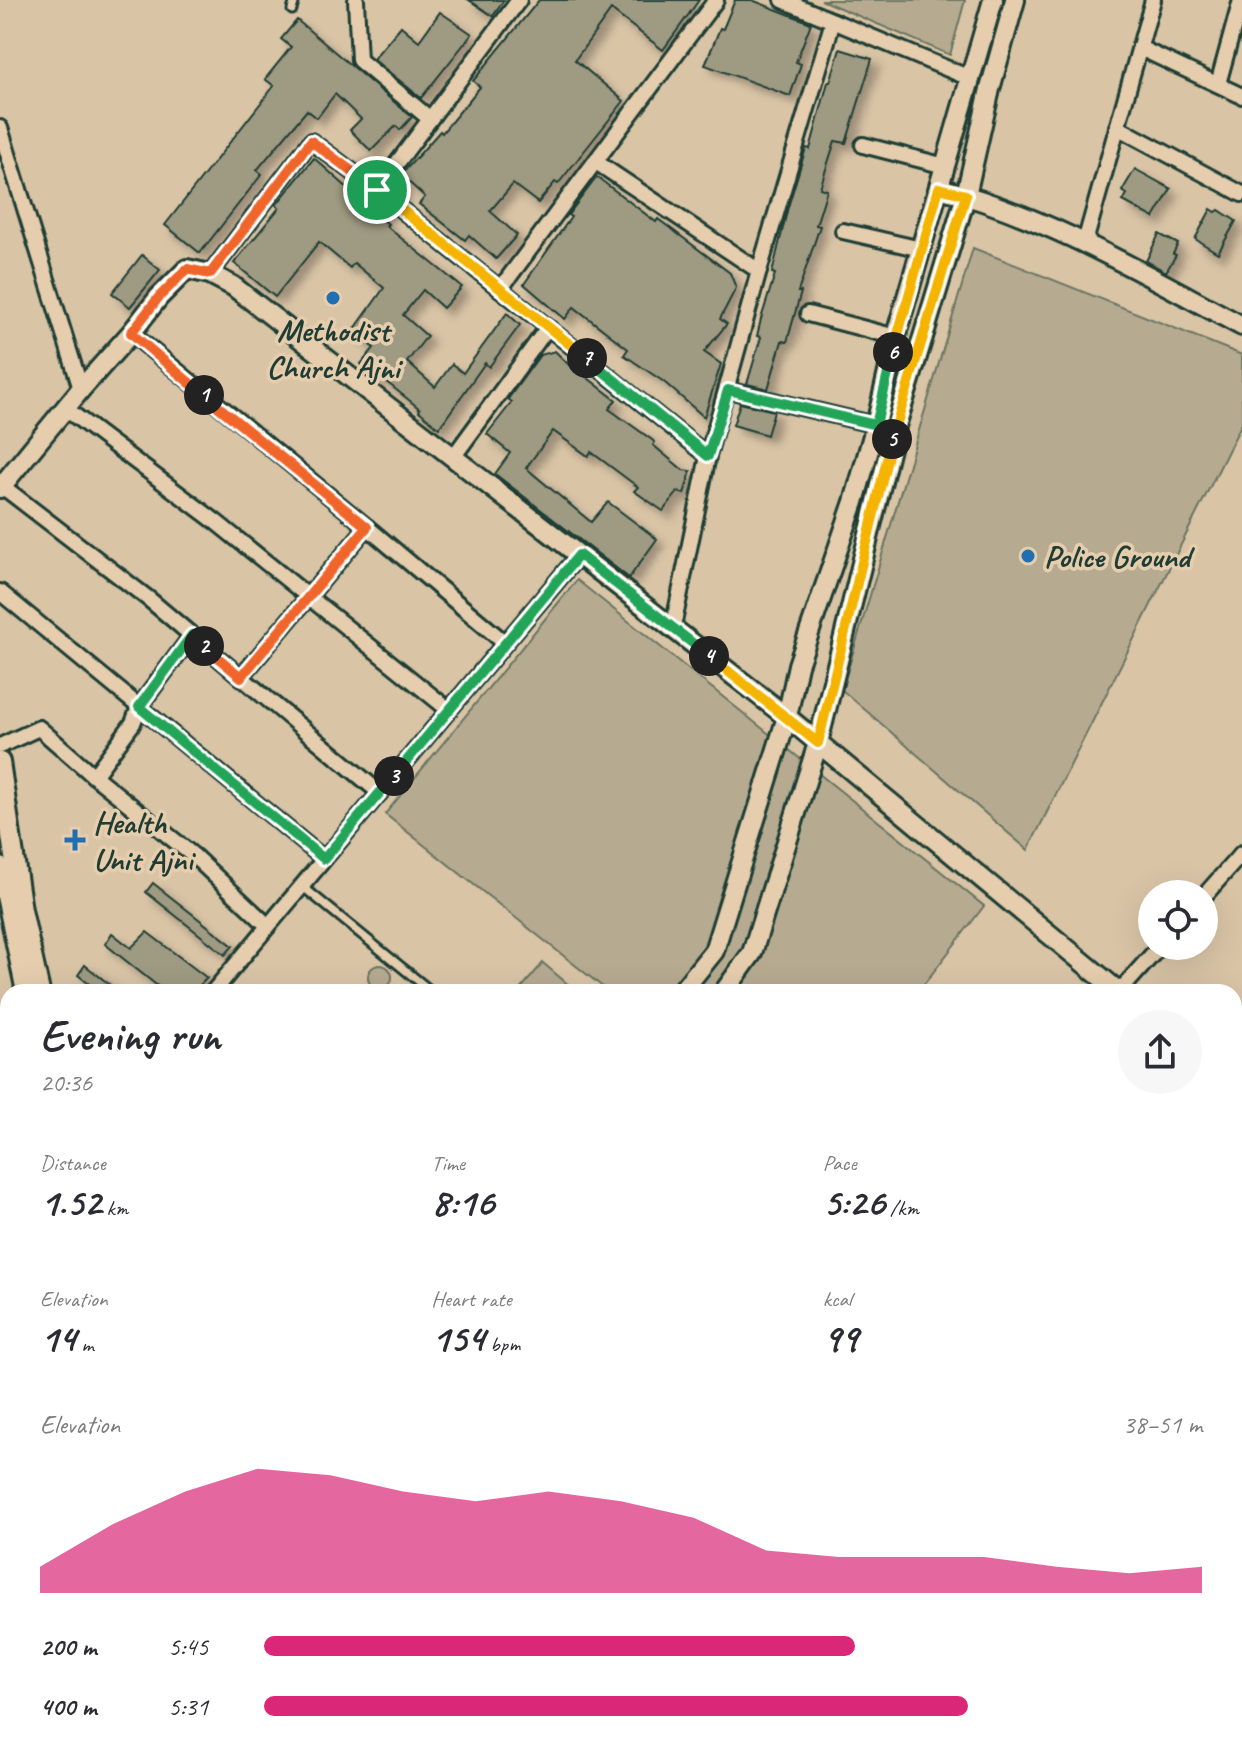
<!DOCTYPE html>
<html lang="en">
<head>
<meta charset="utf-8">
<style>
  :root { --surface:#fff; --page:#f7f7f7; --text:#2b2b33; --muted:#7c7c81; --accent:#db2777 }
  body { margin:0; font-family:Caveat,sans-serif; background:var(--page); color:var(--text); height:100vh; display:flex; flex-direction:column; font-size:30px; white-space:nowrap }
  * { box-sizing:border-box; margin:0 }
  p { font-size:26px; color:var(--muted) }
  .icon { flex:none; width:44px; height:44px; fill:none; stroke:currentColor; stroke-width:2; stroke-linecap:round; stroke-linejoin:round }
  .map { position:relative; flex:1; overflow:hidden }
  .drawer { position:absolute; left:0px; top:984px; width:1242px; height:770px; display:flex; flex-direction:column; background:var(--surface); border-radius:24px 24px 0 0; box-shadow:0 8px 32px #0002 }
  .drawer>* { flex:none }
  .fabs { position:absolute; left:1138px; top:880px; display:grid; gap:16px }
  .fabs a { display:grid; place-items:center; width:80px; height:80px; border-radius:50%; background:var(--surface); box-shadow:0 8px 32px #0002; font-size:40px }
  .pin { position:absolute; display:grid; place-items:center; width:68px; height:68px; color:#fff; margin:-34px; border:4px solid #fff; border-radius:50%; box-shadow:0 2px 8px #0007 }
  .km { position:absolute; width:40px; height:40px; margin:-20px; border-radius:50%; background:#222; color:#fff; font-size:22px; line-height:40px; text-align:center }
  .round { display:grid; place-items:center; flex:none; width:84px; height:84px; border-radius:42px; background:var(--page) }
  .headline { display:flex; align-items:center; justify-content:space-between; height:136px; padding:0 40px }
  h1 { font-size:44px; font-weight:700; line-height:60px }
  .stats { display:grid; grid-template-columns:repeat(3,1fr); gap:12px; height:136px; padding:8px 40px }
  .stats div { display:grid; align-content:center }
  .stats b { font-size:40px; font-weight:700 }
  .stats small { font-size:22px; font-weight:400 }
  .stats p { font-size:22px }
  .chart { height:224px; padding:16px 40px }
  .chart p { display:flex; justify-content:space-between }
  .chart svg { width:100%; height:144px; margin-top:8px; fill:var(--accent); opacity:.7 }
  ul { padding:0 40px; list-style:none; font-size:26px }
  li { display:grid; grid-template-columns:128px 96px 1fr; align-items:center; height:60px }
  li i { height:20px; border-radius:10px; background:var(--accent) }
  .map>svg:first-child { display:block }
  .green { fill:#b6ab91; stroke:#6a7462; stroke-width:2 }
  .building { fill:#9f9a82; stroke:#1f3d34; stroke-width:2; filter:url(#shadow) }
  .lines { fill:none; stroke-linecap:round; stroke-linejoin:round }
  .lane-casing { stroke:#1f3d34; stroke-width:13 }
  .street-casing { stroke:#1f3d34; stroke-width:20 }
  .secondary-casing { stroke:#1f3d34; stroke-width:24 }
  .lane { stroke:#e5cdad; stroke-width:7 }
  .street { stroke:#e5cdad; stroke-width:14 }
  .secondary { stroke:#e5cdad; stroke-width:18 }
  .split-1-casing { stroke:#fff; stroke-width:16 }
  .split-2-casing { stroke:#fff; stroke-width:16 }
  .split-3-casing { stroke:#fff; stroke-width:16 }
  .split-4-casing { stroke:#fff; stroke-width:16 }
  .split-5-casing { stroke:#fff; stroke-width:16 }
  .split-6-casing { stroke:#fff; stroke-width:16 }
  .split-7-casing { stroke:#fff; stroke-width:16 }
  .split-8-casing { stroke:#fff; stroke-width:16 }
  .split-1 { stroke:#f0652b; stroke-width:10 }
  .split-2 { stroke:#f0652b; stroke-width:10 }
  .split-3 { stroke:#22a559; stroke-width:10 }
  .split-4 { stroke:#22a559; stroke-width:10 }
  .split-5 { stroke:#f5b400; stroke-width:10 }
  .split-6 { stroke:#f5b400; stroke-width:10 }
  .split-7 { stroke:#22a559; stroke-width:10 }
  .split-8 { stroke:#f5b400; stroke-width:10 }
  .poi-dot { fill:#1f6fb2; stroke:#e5cdad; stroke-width:3 }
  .labels { text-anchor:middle; stroke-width:7; stroke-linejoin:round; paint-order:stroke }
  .poi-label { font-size:32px; font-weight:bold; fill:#1f3d34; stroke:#e5cdad; text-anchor:start }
</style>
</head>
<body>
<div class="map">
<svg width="1242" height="1753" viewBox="0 0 1242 1753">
  <defs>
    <filter id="shadow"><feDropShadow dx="7" dy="7" stdDeviation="4" flood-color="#0004"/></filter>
  </defs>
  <rect width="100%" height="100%" fill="#d9c4a6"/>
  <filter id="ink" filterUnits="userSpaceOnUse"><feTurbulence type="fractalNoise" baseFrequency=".0125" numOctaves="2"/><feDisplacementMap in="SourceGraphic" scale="16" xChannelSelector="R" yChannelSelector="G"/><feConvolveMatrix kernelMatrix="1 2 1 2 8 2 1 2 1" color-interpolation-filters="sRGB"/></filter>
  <g filter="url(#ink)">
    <g class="green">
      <path d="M821,0H965L950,55Z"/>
      <path d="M973,248L1242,355V423L1028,850L842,690Z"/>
      <path d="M577,580L984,906L918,992H609L385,814Z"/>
      <path d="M543,963L577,992H518Z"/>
      <circle cx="380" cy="977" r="12"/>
    </g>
    <g class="building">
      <path d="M469,0H504L493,16Z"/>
      <path d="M539,0H699L663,50L611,10L575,60L624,101L558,184L555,182L538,203L513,184L490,211L517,235L496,259L469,235L465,240L419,204L425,197L401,175L440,131L442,133L480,87L473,81Z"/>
      <path d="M735,0H752L811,23L796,62L801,64L790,96L705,65L720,28L723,29Z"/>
      <path d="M440,12L472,34L421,98L373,59L401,26L419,41Z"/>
      <path d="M297,20L412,117L400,130L396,126L371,151L350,130L361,119L335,94L317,118L307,110L257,170L262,174L200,253L165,225L274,86L265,79L291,47L281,39Z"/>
      <path d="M840,49L872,59L846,143L835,141L820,188L827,190L816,225L820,226L798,292H801L787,342L782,341L768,389L747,384L761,337L757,336L761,319L775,274L772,273L788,207L806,148L810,149L828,82H830Z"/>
      <path d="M314,158L388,224L386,226L462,287L443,308L423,290L403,315L427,336L407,362L435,387L452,364L463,373L507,313L520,325L489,367L485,363L439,428L419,411L420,409L379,376L376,379L361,364L374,348L352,333L384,288L354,263L350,268L319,242L275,297L234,263L279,208L276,205Z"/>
      <path d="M1135,169L1171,189L1154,218L1123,201L1127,194L1122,191Z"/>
      <path d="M597,177L656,222L658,219L730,273L736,288L720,319L727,324L704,352L721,364L704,417L664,382L624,355L628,349L574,307L565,319L524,284L571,217L568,215Z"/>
      <path d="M1211,209L1216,212L1219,210L1236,221L1218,253L1195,239Z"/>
      <path d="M1159,234L1178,244L1173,254L1176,255L1166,272L1146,261Z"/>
      <path d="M142,255L160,270L130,307L112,293Z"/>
      <path d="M555,351L574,370L575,368L616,400L609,409L655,442L653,445L683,470L691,471L684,494L678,492L663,511L634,491L638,487L591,452L588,456L553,431L526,468L591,522L608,502L657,539L629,578L495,474L510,453L487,434L512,402L508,399L540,355Z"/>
      <path d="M740,403L774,411L767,435L733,425Z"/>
      <path d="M153,883L233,946L225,955L146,892Z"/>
      <path d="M147,932L207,978L193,992H165L105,944L112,933L131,948Z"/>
      <path d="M85,965L119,992H99L78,975Z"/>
    </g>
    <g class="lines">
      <g class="lane-casing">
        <g id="lane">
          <path d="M292,10L295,0"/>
          <path d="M302,886L432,992"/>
          <path d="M369,1746L377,1753"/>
        </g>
      </g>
      <g class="street-casing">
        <g id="street">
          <path d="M356,0L359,60L430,119"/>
          <path d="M833,21L972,79"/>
          <path d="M1140,48L1242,96"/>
          <path d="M1218,84L1241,0"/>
          <path d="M1117,127L1242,194"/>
          <path d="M0,128L81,389"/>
          <path d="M863,145L945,166"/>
          <path d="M596,162L759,271"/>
          <path d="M377,190L519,0"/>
          <path d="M843,231L921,249"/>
          <path d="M1085,242L1153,0"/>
          <path d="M210,274L311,141L377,190L708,456L759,271L833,21L783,0"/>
          <path d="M500,289L716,0"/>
          <path d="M808,314L896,337"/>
          <path d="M131,333L367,527"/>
          <path d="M728,390L876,425"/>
          <path d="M66,409L216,522L449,710"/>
          <path d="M454,456L548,327"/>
          <path d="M2,486L150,600L241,677L367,527L505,643"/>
          <path d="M0,592L324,859"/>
          <path d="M673,627L708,456"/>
          <path d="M192,635L139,707L133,723L94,776L195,857L268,926"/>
          <path d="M241,677L380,793"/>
          <path d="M0,746L39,728L94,776"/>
          <path d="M1204,896L1242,853"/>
          <path d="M213,992L579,555"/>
          <path d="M1119,992L1160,946"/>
          <path d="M1234,1084L1242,1091"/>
          <path d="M1234,1279L1242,1269"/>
          <path d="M1234,1404L1242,1397"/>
          <path d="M0,1413L8,1419"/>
          <path d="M0,1542L8,1548"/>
          <path d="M1234,1554L1242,1573"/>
          <path d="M1234,1619L1242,1616"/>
          <path d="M0,1679L8,1686"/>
          <path d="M83,1746L92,1753"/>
          <path d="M524,1746L533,1753"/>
          <path d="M684,1746L692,1753"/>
          <path d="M843,1746L852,1753"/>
          <path d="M1183,1746L1185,1753"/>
          <path d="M499,1753L505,1746"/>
        </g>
      </g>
      <g class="secondary-casing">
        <g id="secondary">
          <path d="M939,188C1047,216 1144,274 1242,326"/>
          <path d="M0,488L81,389L131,333L159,297L187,269L210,274L233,286L787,717L1119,992"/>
          <path d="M0,762L22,910L40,992"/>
          <path d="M0,867L26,992"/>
          <path d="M681,992L714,951L787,717L798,665L854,502L876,425L898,328L993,0"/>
          <path d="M724,992L752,953L818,743L893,436L966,195L990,89L1015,0"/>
          <path d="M224,1746L227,1753"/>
          <path d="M243,1746L246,1753"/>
        </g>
      </g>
      <use href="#lane" class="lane"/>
      <use href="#street" class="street"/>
      <use href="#secondary" class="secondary"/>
    </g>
  </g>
  <g class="lines" filter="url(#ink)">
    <g class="split-1-casing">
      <path id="split-1" d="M204,395L131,333L159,297L187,269L210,274L311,141L377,190"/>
    </g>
    <g class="split-2-casing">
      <path id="split-2" d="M204,395L367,527L241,677L204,646"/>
    </g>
    <g class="split-3-casing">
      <path id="split-3" d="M204,646L192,635L139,707L324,859L394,776"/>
    </g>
    <g class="split-4-casing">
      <path id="split-4" d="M394,776L579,555L709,656"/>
    </g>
    <g class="split-5-casing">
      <path id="split-5" d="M709,656L818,743L892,439"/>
    </g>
    <g class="split-6-casing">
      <path id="split-6" d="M892,439L966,195L939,188L893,352"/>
    </g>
    <g class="split-7-casing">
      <path id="split-7" d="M587,358L708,456L728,390L876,425L893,352"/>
    </g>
    <g class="split-8-casing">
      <path id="split-8" d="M377,190L587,358"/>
    </g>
    <use href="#split-1" class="split-1"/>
    <use href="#split-2" class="split-2"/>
    <use href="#split-3" class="split-3"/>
    <use href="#split-4" class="split-4"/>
    <use href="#split-5" class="split-5"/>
    <use href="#split-6" class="split-6"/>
    <use href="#split-7" class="split-7"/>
    <use href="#split-8" class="split-8"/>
  </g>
  <g class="poi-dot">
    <circle cx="333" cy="298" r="8"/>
    <circle cx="1028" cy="556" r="8"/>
    <path d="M71 828h8v8h8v8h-8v8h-8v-8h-8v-8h8z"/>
  </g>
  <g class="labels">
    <g class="poi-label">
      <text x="333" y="341" text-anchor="middle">Methodist<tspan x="333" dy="37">Church Ajni</tspan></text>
      <text x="1044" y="567">Police Ground</text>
      <text x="93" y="833">Health<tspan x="93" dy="37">Unit Ajni</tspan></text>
    </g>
  </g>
</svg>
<div class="fabs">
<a><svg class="icon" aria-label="locate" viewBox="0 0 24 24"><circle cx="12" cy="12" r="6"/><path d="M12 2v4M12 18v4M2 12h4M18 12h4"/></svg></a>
</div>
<div class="pin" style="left:377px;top:190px;background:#1e9e55"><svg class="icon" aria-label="arrive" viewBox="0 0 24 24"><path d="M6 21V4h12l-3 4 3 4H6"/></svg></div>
<b class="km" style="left:204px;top:395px">1</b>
<b class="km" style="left:204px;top:646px">2</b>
<b class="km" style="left:394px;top:776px">3</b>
<b class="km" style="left:709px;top:656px">4</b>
<b class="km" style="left:892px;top:439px">5</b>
<b class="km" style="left:893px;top:352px">6</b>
<b class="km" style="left:587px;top:358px">7</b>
<section class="drawer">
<div class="headline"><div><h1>Evening run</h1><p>20:36</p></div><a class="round"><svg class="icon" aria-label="share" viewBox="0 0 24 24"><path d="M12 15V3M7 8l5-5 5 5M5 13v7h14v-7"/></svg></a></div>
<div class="stats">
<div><p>Distance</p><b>1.52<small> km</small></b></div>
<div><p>Time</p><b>8:16</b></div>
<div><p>Pace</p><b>5:26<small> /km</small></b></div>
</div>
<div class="stats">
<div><p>Elevation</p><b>14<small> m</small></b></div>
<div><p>Heart rate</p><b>154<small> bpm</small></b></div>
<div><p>kcal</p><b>99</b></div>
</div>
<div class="chart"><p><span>Elevation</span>38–51 m</p>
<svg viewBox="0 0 160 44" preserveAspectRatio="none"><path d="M0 44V36L10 23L20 13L30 6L40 8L50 13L60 16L70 13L80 16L90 21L100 31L110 33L120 33L130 33L140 36L150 38L160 36V44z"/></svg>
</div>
<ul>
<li><b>200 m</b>5:45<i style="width:63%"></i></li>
<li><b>400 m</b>5:31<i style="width:75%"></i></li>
</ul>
</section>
</div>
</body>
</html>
